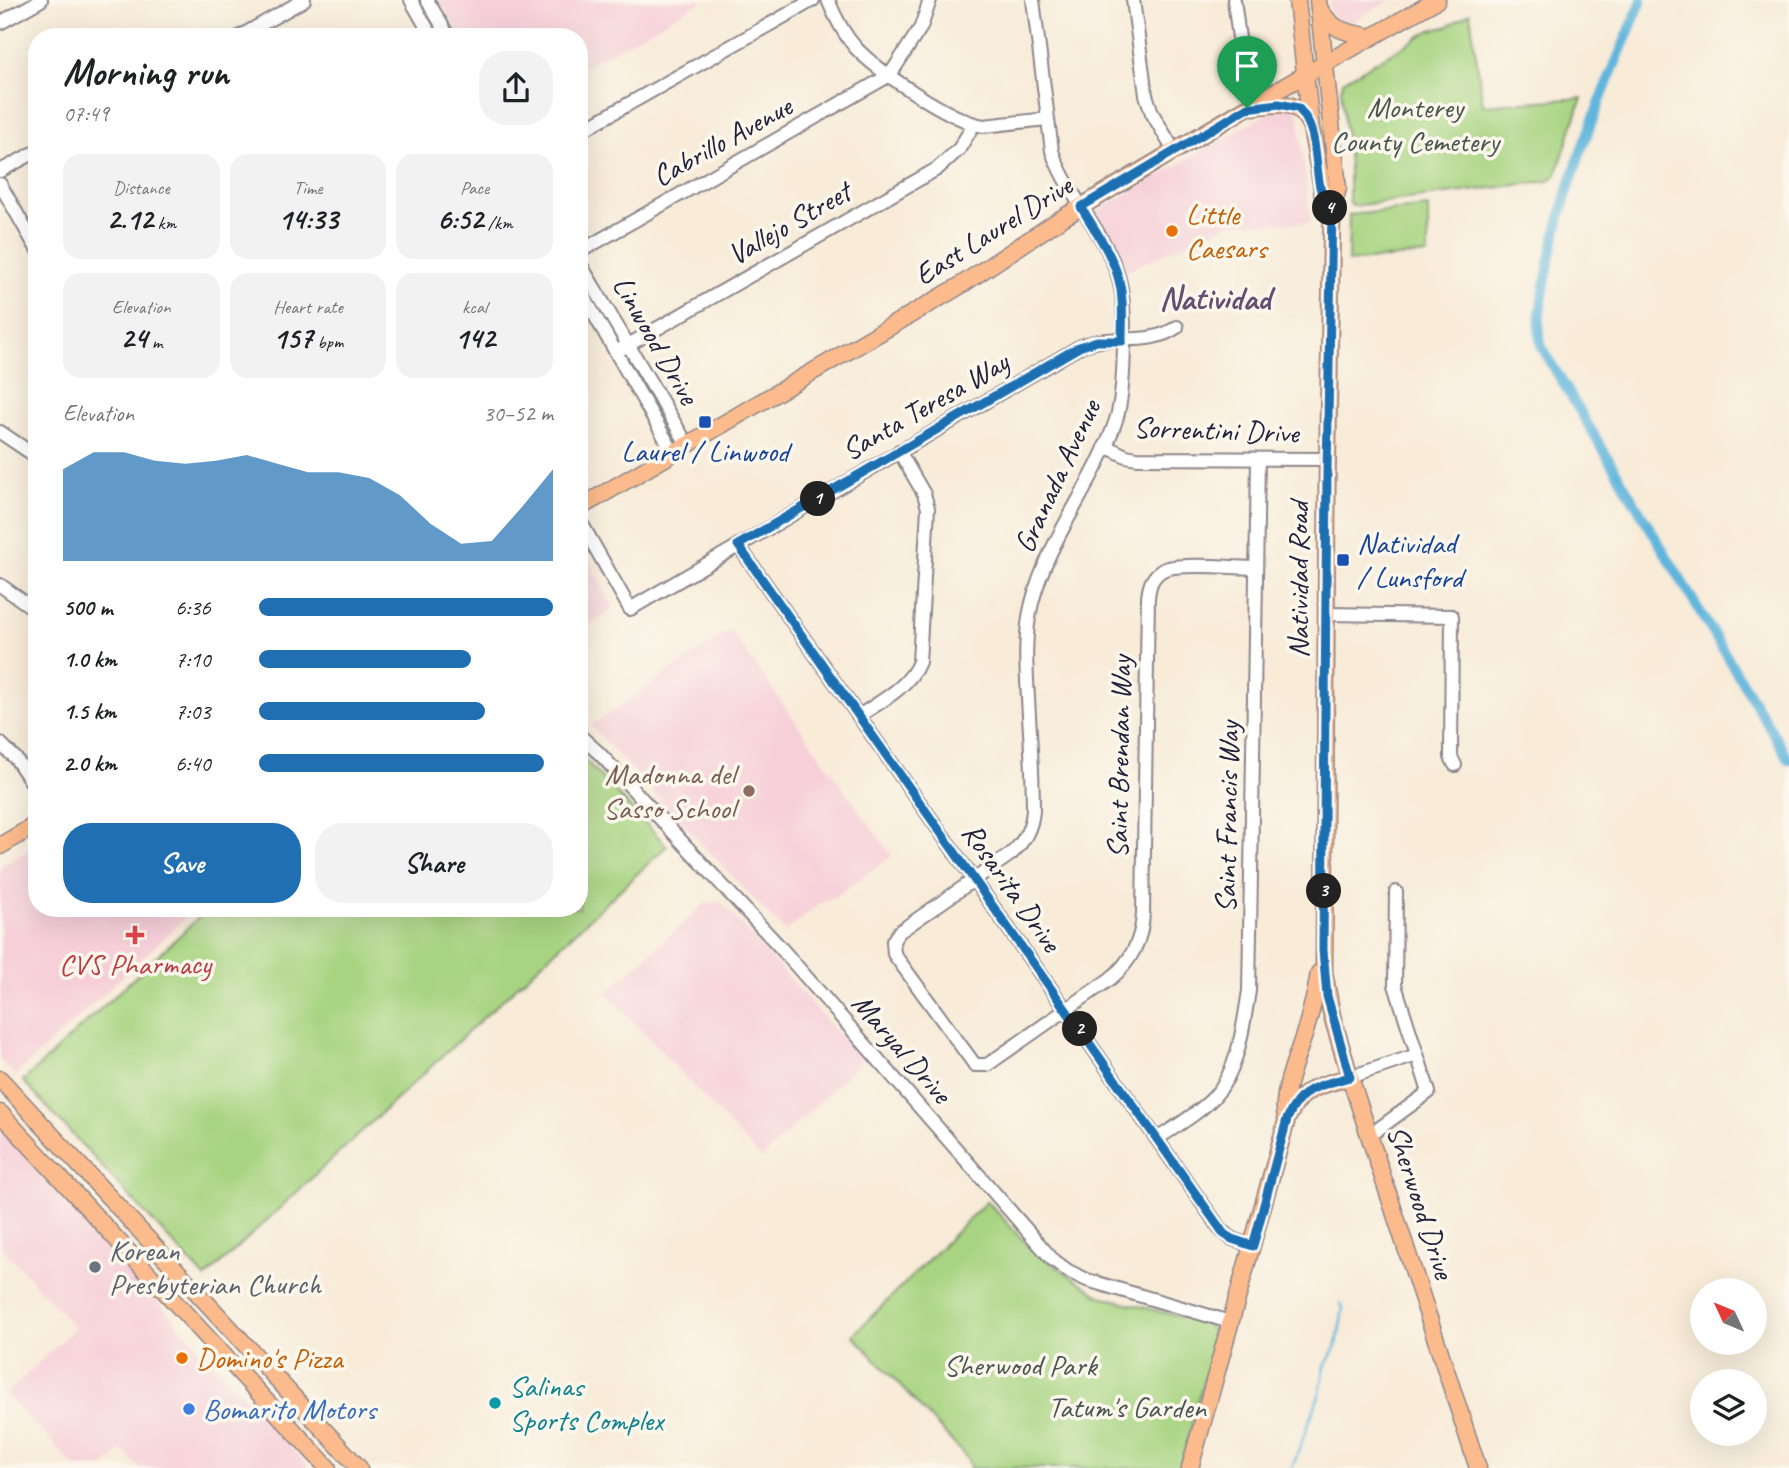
<!DOCTYPE html>
<html lang="en">
<head>
<meta charset="utf-8">
<style>
  :root { --surface:#fff; --page:#f2f2f2; --text:#202124; --muted:#757577; --accent:#1f6fb2 }
  body { margin:0; font-family:Caveat,sans-serif; background:var(--page); color:var(--text); height:100vh; display:flex; flex-direction:column; font-size:26px; white-space:nowrap }
  * { box-sizing:border-box; margin:0 }
  p { font-size:23px; color:var(--muted) }
  .icon { flex:none; width:38px; height:38px; fill:none; stroke:currentColor; stroke-width:2; stroke-linecap:round; stroke-linejoin:round }
  .map { position:relative; flex:1; overflow:hidden }
  .panel { position:absolute; left:28px; top:28px; width:560px; height:889px; display:flex; flex-direction:column; background:var(--surface); border-radius:28px; box-shadow:0 7px 28px #0002 }
  .panel>* { flex:none }
  .needle { width:46px; rotate:314deg }
  .tools { position:absolute; left:1690px; top:1278px; display:grid; gap:14px }
  .tools a { display:grid; place-items:center; width:77px; height:77px; border-radius:50%; background:var(--surface); box-shadow:0 7px 28px #0002; font-size:35px }
  .pin { position:absolute; display:grid; place-items:center; width:60px; height:60px; color:#fff; margin:-72px -30px; border-radius:50% 50% 50% 0; rotate:-45deg; box-shadow:0 0 7px #0007 }
  .pin .icon { rotate:45deg }
  .km { position:absolute; width:35px; height:35px; margin:-18px; border-radius:50%; background:#222; color:#fff; font-size:19px; line-height:35px; text-align:center }
  .round { display:grid; place-items:center; flex:none; width:74px; height:74px; border-radius:28px; background:var(--page) }
  .overview { display:flex; align-items:center; justify-content:space-between; height:119px; padding:0 35px }
  h1 { font-size:38px; font-weight:700; line-height:52px }
  .metrics { display:grid; grid-template-columns:repeat(3,1fr); gap:10px; height:119px; padding:7px 35px }
  .metrics div { display:grid; align-content:center; border-radius:18px; background:var(--page); text-align:center }
  .metrics b { font-size:30px; font-weight:700 }
  .metrics small { font-size:19px; font-weight:400 }
  .metrics p { font-size:19px }
  .chart { height:196px; padding:14px 35px }
  .chart p { display:flex; justify-content:space-between }
  .chart svg { width:100%; height:126px; margin-top:7px; fill:var(--accent); opacity:.7 }
  .cta { display:flex; gap:14px; margin-top:auto; padding:14px 35px }
  .cta a { flex:1; height:80px; border-radius:28px; background:var(--accent); color:#fff; font-size:28px; font-weight:700; line-height:80px; text-align:center }
  .cta a+a { background:var(--page); color:var(--text) }
  ul { padding:0 35px; list-style:none; font-size:23px }
  li { display:grid; grid-template-columns:112px 84px 1fr; align-items:center; height:52px }
  li i { height:18px; border-radius:9px; background:var(--accent) }
  .map>svg:first-child { display:block }
  .built { fill:#f6cfd8 }
  .green { fill:#a8d481; stroke:#657b5e; stroke-width:2 }
  .lines { fill:none; stroke-linecap:round; stroke-linejoin:round }
  .stream { stroke:#5fb5dc; stroke-width:2.5 }
  .canal { stroke:#5fb5dc; stroke-width:10 }
  .minor-casing { stroke:#8d868a; stroke-width:16 }
  .major-casing { stroke:#8d868a; stroke-width:19 }
  .minor { stroke:#fff; stroke-width:12 }
  .major { stroke:#fbbb8c; stroke-width:16 }
  .route-casing { stroke:#fff; stroke-width:14 }
  .route { stroke:#1f6fb2; stroke-width:9 }
  .food-dot { fill:#e8710a; stroke:#fbf7ec; stroke-width:2.5 }
  .transit-dot { fill:#1a4fb4; stroke:#fbf7ec; stroke-width:2.5 }
  .education-dot { fill:#8d6e63; stroke:#fbf7ec; stroke-width:2.5 }
  .health-dot { fill:#e0444e; stroke:#fbf7ec; stroke-width:2.5 }
  .worship-dot { fill:#6b7280; stroke:#fbf7ec; stroke-width:2.5 }
  .culture-dot { fill:#0f9aa8; stroke:#fbf7ec; stroke-width:2.5 }
  .shop-dot { fill:#3f7fe0; stroke:#fbf7ec; stroke-width:2.5 }
  .labels { text-anchor:middle; stroke-width:7; stroke-linejoin:round; paint-order:stroke }
  .park-label { font-size:30px; fill:#4a5750; stroke:#fbf7ec }
  .street-label { font-size:30px; fill:#22223b; stroke:#fbf7ec }
  .food-label { font-size:30px; fill:#c56008; stroke:#fbf7ec; text-anchor:start }
  .transit-label { font-size:30px; fill:#164399; stroke:#fbf7ec }
  .education-label { font-size:30px; fill:#785e54; stroke:#fbf7ec; text-anchor:end }
  .health-label { font-size:30px; fill:#be3a42; stroke:#fbf7ec }
  .worship-label { font-size:30px; fill:#5b616d; stroke:#fbf7ec; text-anchor:start }
  .culture-label { font-size:30px; fill:#0d838f; stroke:#fbf7ec; text-anchor:start }
  .shop-label { font-size:30px; fill:#366cbe; stroke:#fbf7ec; text-anchor:start }
  .quarter-label { font-size:33px; font-weight:bold; fill:#654e72; stroke:#fbf7ec }
</style>
</head>
<body>
<div class="map">
<svg width="1789" height="1468" viewBox="0 0 1789 1468">
  <rect width="100%" height="100%" fill="#fbf7ec"/>
  <filter id="ink" filterUnits="userSpaceOnUse"><feTurbulence type="fractalNoise" baseFrequency=".0143" numOctaves="2"/><feDisplacementMap in="SourceGraphic" scale="14" xChannelSelector="R" yChannelSelector="G"/><feConvolveMatrix kernelMatrix="1 2 1 2 8 2 1 2 1" color-interpolation-filters="sRGB"/></filter>
  <filter id="wash" filterUnits="userSpaceOnUse"><feTurbulence type="fractalNoise" baseFrequency=".00686" numOctaves="4" result="noise"/><feDisplacementMap in="SourceGraphic" scale="28" xChannelSelector="R" yChannelSelector="G"/><feGaussianBlur stdDeviation="1.57" result="paint"/><feColorMatrix in="noise" values="0 0 0 0 0 0 0 0 0 0 0 0 0 0 0 0 0 1.4 0 .05"/><feComposite in="paint" operator="in"/></filter>
  <g filter="url(#wash)">
    <rect width="100%" height="100%" fill="#f8ebd8"/>
    <g class="built">
      <path d="M438,0H704L579,70V37H460Z"/>
      <path d="M1328,0H1391L1350,23H1341L1332,16Z"/>
      <path d="M1296,97L1311,223H1232L1119,274L1091,215Z"/>
      <path d="M579,539L613,609L579,632Z"/>
      <path d="M730,630L892,856L836,896L819,904L785,932L591,726Z"/>
      <path d="M37,845V908H196L15,1076L0,1060V866Z"/>
      <path d="M721,902L862,1060L761,1159L607,993L705,903Z"/>
      <path d="M0,1131L3,1133L310,1468H140L122,1450L103,1468H76L6,1394L75,1328L0,1246Z"/>
    </g>
    <g class="green">
      <path d="M1470,13L1483,105L1582,98L1556,175L1548,181L1352,206L1349,202V164L1341,90L1343,81L1431,30L1446,27Z"/>
      <path d="M1428,207V254L1348,262L1349,215Z"/>
      <path d="M579,754L667,846L205,1278L23,1081L209,908H579Z"/>
      <path d="M987,1201L1031,1249L1100,1296L1205,1323L1213,1331L1215,1342L1179,1468H970L968,1459L853,1335Z"/>
    </g>
    <g class="lines">
      <path class="stream" d="M1292,1468L1319,1396L1325,1367L1337,1344L1343,1308L1340,1303"/>
      <path class="canal" d="M1642,0C1603,92 1562,185 1545,284C1541,306 1536,326 1542,348L1789,760"/>
    </g>
  </g>
  <g filter="url(#ink)">
    <g class="lines">
      <g class="minor-casing">
        <g id="minor">
          <path d="M411,0L432,37"/>
          <path d="M427,0L449,37"/>
          <path d="M828,0C835,17 843,33 855,47C877,71 953,122 984,126L1047,119"/>
          <path d="M1033,0L1052,151C1068,198 1112,239 1121,288C1126,317 1125,393 1116,420C1095,484 1048,538 1032,603C1024,634 1026,666 1028,698C1030,735 1033,772 1033,810C1032,828 1024,842 1011,854L899,932L893,941L894,954L975,1065H987L1110,979C1131,962 1142,940 1143,913L1148,598C1149,586 1152,576 1163,570C1178,562 1237,568 1256,568"/>
          <path d="M1133,0L1146,95L1152,113L1174,151"/>
          <path d="M1234,0L1243,68L1260,100"/>
          <path d="M0,23L41,0"/>
          <path d="M239,37L304,0"/>
          <path d="M579,132L813,0"/>
          <path d="M0,171L37,151"/>
          <path d="M0,184L37,249"/>
          <path d="M579,252L890,75L921,27L930,0"/>
          <path d="M579,262L687,444"/>
          <path d="M579,288L673,452"/>
          <path d="M616,352L937,169L959,149L974,124"/>
          <path d="M0,432L37,457"/>
          <path d="M1105,446L1126,456L1137,458L1327,459"/>
          <path d="M579,519L630,609L1079,347C1110,332 1148,348 1177,327"/>
          <path d="M738,545L1221,1230L1232,1239L1253,1246"/>
          <path d="M0,585L37,611"/>
          <path d="M1327,614L1452,616L1451,757L1455,765"/>
          <path d="M859,716C881,701 909,687 919,662L928,508L924,494L899,451"/>
          <path d="M579,735L600,754L780,947L1052,1259L1068,1271L1087,1280L1230,1322"/>
          <path d="M0,743L16,759L37,790"/>
          <path d="M1350,1077L1417,1055"/>
          <path d="M1370,1135L1429,1092L1395,985L1396,892"/>
          <path d="M1157,1139C1176,1126 1198,1114 1214,1097C1239,1070 1243,1026 1249,991L1258,460"/>
        </g>
      </g>
      <g class="major-casing">
        <g id="major">
          <path d="M1297,0L1311,127L1321,182L1323,197L1332,210"/>
          <path d="M1318,0L1338,188L1332,210L1327,489L1324,972L1332,1016L1350,1077L1478,1468"/>
          <path d="M1319,8C1334,32 1345,32 1372,37"/>
          <path d="M1253,107C1277,104 1296,98 1309,123"/>
          <path d="M579,508L958,287L1059,220L1241,111L1437,0"/>
          <path d="M0,846L37,824"/>
          <path d="M0,1079L359,1468"/>
          <path d="M0,1113L328,1468"/>
          <path d="M1286,1117C1280,1095 1298,1054 1305,1032C1311,1012 1316,993 1319,973"/>
          <path d="M1190,1468L1287,1119C1301,1087 1319,1086 1350,1077"/>
        </g>
      </g>
      <use href="#minor" class="minor"/>
      <use href="#major" class="major"/>
    </g>
  </g>
  <g class="lines" filter="url(#ink)">
    <g class="route-casing">
      <path id="route" d="M1279,104L1298,108C1326,135 1308,189 1332,210L1327,471L1323,950L1327,996L1350,1077C1318,1086 1302,1086 1287,1119L1253,1246L1232,1239L1224,1234L738,545L1079,347L1097,341H1122C1122,320 1124,300 1119,280C1112,254 1095,230 1081,207L1247,108Z"/>
    </g>
    <use href="#route" class="route"/>
  </g>
  <g class="food-dot">
    <circle cx="1172" cy="231" r="7"/>
    <circle cx="182" cy="1358" r="7"/>
  </g>
  <g class="transit-dot">
    <rect x="698" y="415" width="14" height="14" rx="3.5"/>
    <rect x="1336" y="553" width="14" height="14" rx="3.5"/>
  </g>
  <circle class="education-dot" cx="749" cy="791" r="7"/>
  <path class="health-dot" d="M131.5 924.5h7v7h7v7h-7v7h-7v-7h-7v-7h7z"/>
  <circle class="worship-dot" cx="95" cy="1267" r="7"/>
  <circle class="culture-dot" cx="495" cy="1403" r="7"/>
  <circle class="shop-dot" cx="189" cy="1409" r="7"/>
  <g class="labels">
    <g class="park-label">
      <text x="1415" y="117">Monterey<tspan x="1415" dy="34">County Cemetery</tspan></text>
      <text x="1020" y="1375">Sherwood Park</text>
      <text x="1127" y="1417">Tatum's Garden</text>
    </g>
    <g class="street-label">
      <text transform="translate(722 141) rotate(-29)" y="10">Cabrillo Avenue</text>
      <text transform="translate(789 223) rotate(-30)" y="10">Vallejo Street</text>
      <text transform="translate(993 230) rotate(-32)" y="10">East Laurel Drive</text>
      <text transform="translate(656 340) rotate(60)" y="10">Linwood Drive</text>
      <text transform="translate(925 406) rotate(-30)" y="10">Santa Teresa Way</text>
      <text transform="translate(1216 430) rotate(2)" y="10">Sorrentini Drive</text>
      <text transform="translate(1057 476) rotate(-65)" y="10">Granada Avenue</text>
      <text transform="translate(1298 580) rotate(-90)" y="10">Natividad Road</text>
      <text transform="translate(1119 757) rotate(-89)" y="10">Saint Brendan Way</text>
      <text transform="translate(1227 817) rotate(-89)" y="10">Saint Francis Way</text>
      <text transform="translate(1012 887) rotate(55)" y="10">Rosarita Drive</text>
      <text transform="translate(902 1048) rotate(49)" y="10">Maryal Drive</text>
      <text transform="translate(1421 1202) rotate(72)" y="10">Sherwood Drive</text>
    </g>
    <g class="food-label">
      <text x="1186" y="224">Little<tspan x="1186" dy="34">Caesars</tspan></text>
      <text x="196" y="1368">Domino's Pizza</text>
    </g>
    <g class="transit-label">
      <text x="705" y="461">Laurel / Linwood</text>
      <text x="1357" y="553" text-anchor="start">Natividad<tspan x="1357" dy="34">/ Lunsford</tspan></text>
    </g>
    <g class="education-label">
      <text x="735" y="784">Madonna del<tspan x="735" dy="34">Sasso School</tspan></text>
    </g>
    <g class="health-label">
      <text x="135" y="974">CVS Pharmacy</text>
    </g>
    <g class="worship-label">
      <text x="109" y="1260">Korean<tspan x="109" dy="34">Presbyterian Church</tspan></text>
    </g>
    <g class="culture-label">
      <text x="509" y="1396">Salinas<tspan x="509" dy="34">Sports Complex</tspan></text>
    </g>
    <g class="shop-label">
      <text x="203" y="1419">Bomarito Motors</text>
    </g>
    <g class="quarter-label">
      <text x="1215" y="309">Natividad</text>
    </g>
  </g>
</svg>
<div class="tools">
<a><svg class="needle" viewBox="-14 -14 28 28"><path d="M0-13l5 13h-10z" fill="#e53935"/><path d="M0 13l5-13h-10z" fill="#757577"/></svg></a>
<a><svg class="icon" aria-label="layers" viewBox="0 0 24 24"><path d="M12 4l9 5-9 5-9-5zM3 14l9 5 9-5"/></svg></a>
</div>
<div class="pin" style="left:1247px;top:108px;background:#1e9e55"><svg class="icon" aria-label="arrive" viewBox="0 0 24 24"><path d="M6 21V4h12l-3 4 3 4H6"/></svg></div>
<b class="km" style="left:818px;top:499px">1</b>
<b class="km" style="left:1080px;top:1029px">2</b>
<b class="km" style="left:1324px;top:891px">3</b>
<b class="km" style="left:1330px;top:208px">4</b>
<section class="panel">
<div class="overview"><div><h1>Morning run</h1><p>07:49</p></div><a class="round"><svg class="icon" aria-label="share" viewBox="0 0 24 24"><path d="M12 15V3M7 8l5-5 5 5M5 13v7h14v-7"/></svg></a></div>
<div class="metrics">
<div><p>Distance</p><b>2.12<small> km</small></b></div>
<div><p>Time</p><b>14:33</b></div>
<div><p>Pace</p><b>6:52<small> /km</small></b></div>
</div>
<div class="metrics">
<div><p>Elevation</p><b>24<small> m</small></b></div>
<div><p>Heart rate</p><b>157<small> bpm</small></b></div>
<div><p>kcal</p><b>142</b></div>
</div>
<div class="chart"><p><span>Elevation</span>30–52 m</p>
<svg viewBox="0 0 160 44" preserveAspectRatio="none"><path d="M0 44V12L10 6L20 6L30 9L40 10L50 9L60 7L70 10L80 13L90 13L100 15L110 21L120 31L130 38L140 37L150 25L160 12V44z"/></svg>
</div>
<ul>
<li><b>500 m</b>6:36<i style="width:100%"></i></li>
<li><b>1.0 km</b>7:10<i style="width:72%"></i></li>
<li><b>1.5 km</b>7:03<i style="width:77%"></i></li>
<li><b>2.0 km</b>6:40<i style="width:97%"></i></li>
</ul>
<div class="cta"><a>Save</a><a>Share</a></div>
</section>
</div>
</body>
</html>
